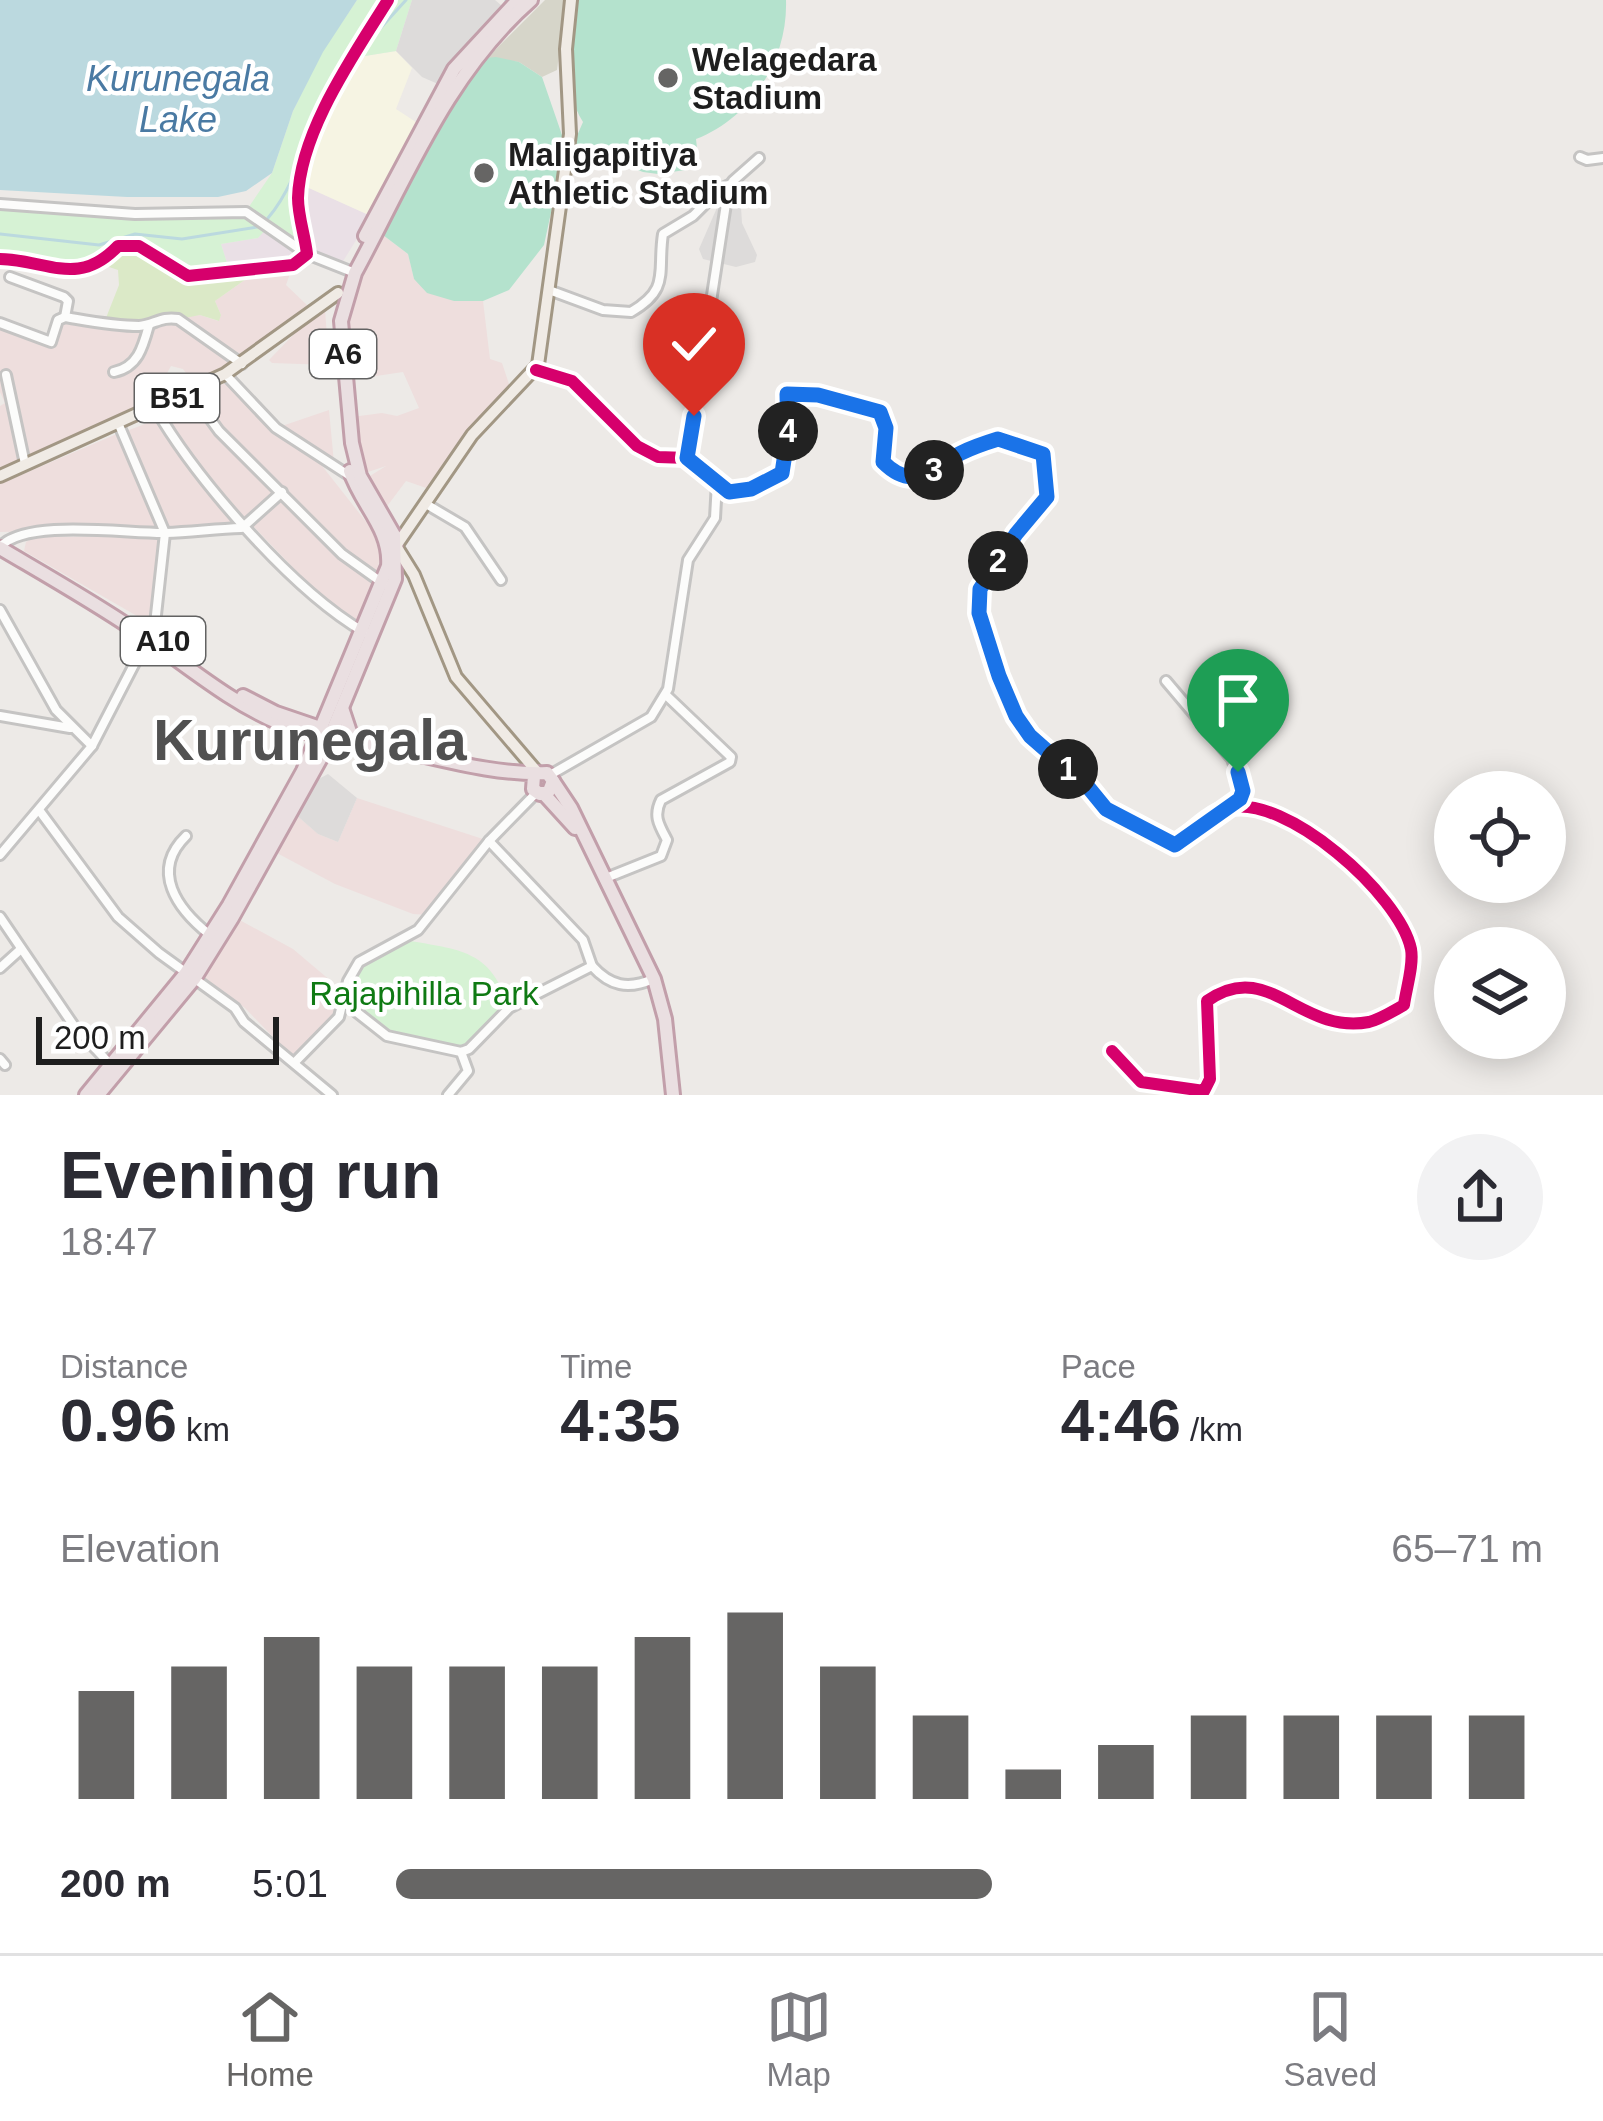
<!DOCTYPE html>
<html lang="en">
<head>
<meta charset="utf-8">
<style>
  :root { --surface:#fff; --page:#f2f2f3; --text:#2b2b33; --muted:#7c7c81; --line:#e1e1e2; --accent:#666564 }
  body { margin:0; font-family:Arial,sans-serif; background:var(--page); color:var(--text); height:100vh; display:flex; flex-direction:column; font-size:45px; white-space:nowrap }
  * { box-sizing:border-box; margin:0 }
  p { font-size:39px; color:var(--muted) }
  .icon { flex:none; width:66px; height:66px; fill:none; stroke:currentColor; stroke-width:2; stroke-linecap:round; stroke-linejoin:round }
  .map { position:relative; height:1095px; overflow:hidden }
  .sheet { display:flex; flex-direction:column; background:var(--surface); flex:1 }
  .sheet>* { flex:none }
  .tools { position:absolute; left:1434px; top:771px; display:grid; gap:24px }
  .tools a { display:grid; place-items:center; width:132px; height:132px; border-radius:50%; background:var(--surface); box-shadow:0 6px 30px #0003; font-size:60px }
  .scale { position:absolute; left:36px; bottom:30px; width:243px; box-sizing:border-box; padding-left:12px; border:6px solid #1e1e1e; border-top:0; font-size:33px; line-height:42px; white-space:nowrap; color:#1e1e1e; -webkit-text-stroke:9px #fff; paint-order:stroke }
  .pin { position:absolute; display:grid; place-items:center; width:102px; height:102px; color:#fff; margin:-123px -51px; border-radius:50% 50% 50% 0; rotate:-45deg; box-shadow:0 0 12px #0007 }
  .pin .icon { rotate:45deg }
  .km { position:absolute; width:60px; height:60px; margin:-30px; border-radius:50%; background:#222; color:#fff; font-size:33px; line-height:60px; text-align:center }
  .round { display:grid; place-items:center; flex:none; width:126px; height:126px; border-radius:63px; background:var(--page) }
  .head { display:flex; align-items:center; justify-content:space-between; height:204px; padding:0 60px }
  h1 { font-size:66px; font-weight:600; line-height:90px }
  .stats { display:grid; grid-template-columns:repeat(3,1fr); gap:18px; height:204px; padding:12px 60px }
  .stats div { display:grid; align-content:center }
  .stats b { font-size:60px; font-weight:600 }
  .stats small { font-size:33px; font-weight:400 }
  .stats p { font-size:33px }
  .chart { height:336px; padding:24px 60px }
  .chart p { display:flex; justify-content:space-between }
  .chart svg { width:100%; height:216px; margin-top:12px; stroke:var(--accent); stroke-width:6 }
  ul { padding:0 60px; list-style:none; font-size:39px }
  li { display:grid; grid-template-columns:192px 144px 1fr; align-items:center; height:90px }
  li i { height:30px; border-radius:15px; background:var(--accent) }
  .menu { display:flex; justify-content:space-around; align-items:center; height:168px; border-top:3px solid var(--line); background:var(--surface); font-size:33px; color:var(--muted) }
  .menu a { display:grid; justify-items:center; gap:6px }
  .menu .active { color:var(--accent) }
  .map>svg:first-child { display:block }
  .commercial { fill:#eededd }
  .industrial { fill:#eae0e6 }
  .education { fill:#f6f4e3 }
  .construction { fill:#d6d5c9 }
  .grass { fill:#dbe9c7 }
  .park { fill:#d6f2d4 }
  .pitch { fill:#b4e2cd }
  .parking { fill:#dddbda }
  .water { fill:#bbd9df }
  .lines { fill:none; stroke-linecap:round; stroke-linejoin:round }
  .stream { stroke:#bbd9df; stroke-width:3 }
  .minor-casing { stroke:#c5c4c3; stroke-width:14 }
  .major-casing { stroke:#a29784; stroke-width:16 }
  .highway-casing { stroke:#c29faa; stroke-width:18 }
  .minor { stroke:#fcfcfb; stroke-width:8 }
  .major { stroke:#f0ebe5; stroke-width:10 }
  .highway { stroke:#eadfe1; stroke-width:12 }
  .cycleway-casing { stroke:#fff; stroke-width:20 }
  .cycleway { stroke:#d6006c; stroke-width:12 }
  .route-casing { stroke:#fff; stroke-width:24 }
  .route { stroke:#1a73e8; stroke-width:15 }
  .poi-dot { fill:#666564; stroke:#fff; stroke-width:4.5 }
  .labels { text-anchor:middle; stroke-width:9; stroke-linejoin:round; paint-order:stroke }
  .shield { fill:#fff; stroke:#626262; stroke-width:3 }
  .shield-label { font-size:30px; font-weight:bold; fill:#1e1e1e }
  .poi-label { font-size:33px; font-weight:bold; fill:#1e1e1e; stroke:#fff; text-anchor:start }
  .park-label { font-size:33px; fill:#0f7a13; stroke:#fff }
  .water-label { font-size:36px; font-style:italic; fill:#4a7aa3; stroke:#fff }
  .town-label { font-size:57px; font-weight:bold; fill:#515151; stroke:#fff }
</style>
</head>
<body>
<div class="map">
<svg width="1603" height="1095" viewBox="0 0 1603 1095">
  <rect width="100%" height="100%" fill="#edeae7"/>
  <g class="commercial">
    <path d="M379,232L408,254L414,279L454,301H483L490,359L502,363L511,390L432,490L406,481L385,509L365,479L386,466L362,474L352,417L382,413L397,416L419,408L403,372L349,380L345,319L347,302Z"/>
    <path d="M293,265L286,285L308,306L223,370L194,384L183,369L171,366L161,384L171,391L166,395L0,470V406L5,403L0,392V323L51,342L58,320L104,323L200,315L218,321L221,315L215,301L259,270Z"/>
    <path d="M325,309L329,365L272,363L269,360L303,325Z"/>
    <path d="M225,383L276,428L329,410L334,463L315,457L371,528L380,554L377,578L357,621L330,606L251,524L243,528L165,530L124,432L158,419L170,431L165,415L193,401L204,413L202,396Z"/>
    <path d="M119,433L158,529L0,532V484Z"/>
    <path d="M160,536L154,611L144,620L24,551L26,542L35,537Z"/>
    <path d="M357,798L489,841L430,915L413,914L335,884L275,852L294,813L318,834L338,842Z"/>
    <path d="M236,918L293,949L338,987L345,1003L339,1017L296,1061L245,1008L201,976Z"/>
  </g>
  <path class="industrial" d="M300,184L371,216L342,263L307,254L293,265L233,270L228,266L221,244L258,238Z"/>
  <path class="education" d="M396,51L412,68L396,109L419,124L371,216L300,184L312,138L345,69L365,56Z"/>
  <path class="construction" d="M545,0H566L557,70L542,77L519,62L487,58Z"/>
  <path class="grass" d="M118,246H139L188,275L259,270L215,301L221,315L219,321L200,315L149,325L104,323L119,285L118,270L106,266L91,268Z"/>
  <g class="park">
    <path d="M357,0H412L396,51L365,56L345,69L312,138L298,202L307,254L269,226L258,238L221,244L228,266L233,270C219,272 198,278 185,273C135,255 144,225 91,268L0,259V204L64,210L246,211L272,173L293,111L322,52Z"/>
    <path d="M405,940C460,950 491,949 509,1008L461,1052L387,1036L345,1003C352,959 368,958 405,940Z"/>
  </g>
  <g class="pitch">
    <path d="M573,0H786C788,59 752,117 696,139L699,168L658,174L643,172L573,145L583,122C561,88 571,39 573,0Z"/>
    <path d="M496,57L519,62L542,77L562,135L555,194L544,245L509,290L483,301H454L427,293L414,279L408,254L379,232C412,172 444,111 487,58Z"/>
  </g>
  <g class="parking">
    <path d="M412,0H495L502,6L467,43L438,84L422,77L396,51Z"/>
    <path d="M731,201L741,207L742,223L757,255L755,262L736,267L703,259L699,249L719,203Z"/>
    <path d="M328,774L357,798L338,842L318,834L294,813L315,781Z"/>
  </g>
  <path class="water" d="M0,0H357L323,52L293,111L272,173L246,191L218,197H127L0,190Z"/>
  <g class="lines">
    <g class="stream">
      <path d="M506,1L508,0"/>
      <path d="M367,43L406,0"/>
      <path d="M268,218C303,177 310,114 340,68"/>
      <path d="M0,234L99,245L135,234L182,239L257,227"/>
    </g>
    <g class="minor-casing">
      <g id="minor">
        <path d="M1580,157L1587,160L1603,158"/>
        <path d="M0,204L135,214L246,212L307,254L355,273"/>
        <path d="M0,259C48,260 78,288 118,246H139L188,276L293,265L307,254C305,236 298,216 298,198C300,131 354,55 388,0"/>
        <path d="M10,277L64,297L68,301L65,317"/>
        <path d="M549,290L603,310L631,312C671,289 657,272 663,234L693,216L720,189L731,184"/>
        <path d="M0,323L51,342L58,320L65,317C89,321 114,326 139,326C154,325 161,316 178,319L242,364"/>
        <path d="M536,370L572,381L637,446L658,457L687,458L729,492L751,489L782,473L788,434L786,394L818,395L880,412L886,428L883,462C914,493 931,468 961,453C973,447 986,443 998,439L1043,455L1047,497L1015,534L980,589L979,613L999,676L1015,716L1029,736L1088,787L1106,809L1175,845C1190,833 1209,813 1228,808C1285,793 1400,895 1411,949C1414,965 1406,989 1404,1005C1393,1011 1381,1019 1369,1022C1299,1035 1269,957 1207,1001L1210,1079L1204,1091L1141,1082L1112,1051"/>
        <path d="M114,372C138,367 143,347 149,325"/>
        <path d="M225,374L276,428L350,476"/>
        <path d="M6,375L25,464"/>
        <path d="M190,391L219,431L342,554L384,584"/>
        <path d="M155,408C197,480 292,590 364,632"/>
        <path d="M687,458L728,191L733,181L759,158"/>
        <path d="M426,504L465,527L501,580"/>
        <path d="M243,527L282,492"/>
        <path d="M0,547C27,518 127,534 166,533C191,532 216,529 241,528"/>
        <path d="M0,610L56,710L92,746"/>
        <path d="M1166,681L1232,759L1243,791L1231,808"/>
        <path d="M0,716L70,728"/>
        <path d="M550,775L651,717L668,689L688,560L715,518L717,482"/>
        <path d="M39,810L118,917L159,953L235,1008L244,1022L332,1095"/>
        <path d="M186,836C150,871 177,909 210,935"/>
        <path d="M489,841L583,940L592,966"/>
        <path d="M0,855L92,746L155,624L165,533L119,425"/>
        <path d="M606,878L661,856L667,840C659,825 653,816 661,800L730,762L731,757L666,695"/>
        <path d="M0,917L74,1026L110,1064"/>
        <path d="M0,968L21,949"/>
        <path d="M345,1003L387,1036L461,1052L469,1049L509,1008L592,966C610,986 628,990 653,979"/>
        <path d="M0,1059L5,1065"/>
        <path d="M296,1061L339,1017L348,981L359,962L418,930L489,841L537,792"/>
        <path d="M448,1095L468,1071L461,1052"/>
      </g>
    </g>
    <g class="major-casing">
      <g id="major">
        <path d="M0,476L225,374L338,293"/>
        <path d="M538,773L456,677L414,575L396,546L472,435L538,365L570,134L566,49L571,0"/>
      </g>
    </g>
    <g class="highway-casing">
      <g id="highway">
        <path d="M365,236L454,69L518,0"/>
        <path d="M0,548C44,574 90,600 133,629C181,660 225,700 279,723C323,741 366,743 412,753C456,763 503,775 547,773L553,781L549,791L540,794L533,789L534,776"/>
        <path d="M243,696L276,713L323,729"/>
        <path d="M342,708L350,732L365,745"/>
        <path d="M553,781L571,808L654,979L665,1019L673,1095"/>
        <path d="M544,794L575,828"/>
        <path d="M86,1095L186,973L229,905L303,771L388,566C391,529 361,505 350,471"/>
        <path d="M98,1095L194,979L232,918L322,756L395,579L394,535L360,476L352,443L341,321L355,273C407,177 447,74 531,0"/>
      </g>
    </g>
    <use href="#minor" class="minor"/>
    <use href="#major" class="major"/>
    <use href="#highway" class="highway"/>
    <g class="cycleway-casing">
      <g id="cycleway">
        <path d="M0,259C48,260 78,288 118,246H139L188,276L293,265L307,254C305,236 298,216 298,198C300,131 354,55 388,0"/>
        <path d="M536,370L572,381L637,446L658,457L687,458L729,492L751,489L782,473L788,434L786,394L818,395L880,412L886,428L883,462C914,493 931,468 961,453C973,447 986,443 998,439L1043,455L1047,497L1015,534L980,589L979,613L999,676L1015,716L1029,736L1088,787L1106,809L1175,845C1190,833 1209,813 1228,808C1285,793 1400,895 1411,949C1414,965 1406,989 1404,1005C1393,1011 1381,1019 1369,1022C1299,1035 1269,957 1207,1001L1210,1079L1204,1091L1141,1082L1112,1051"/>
      </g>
    </g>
    <use href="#cycleway" class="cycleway"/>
  </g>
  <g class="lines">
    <g class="route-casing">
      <path id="route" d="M694,416L687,458L729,492L751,489L782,473L788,434L787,394L818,395L880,412L886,428L883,462C914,493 931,468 961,453C973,447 985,443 998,439L1043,454L1047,497L1016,534L980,589L979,613L999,676L1016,716L1030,736L1088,787L1106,809L1175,845L1240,799L1243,791L1238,772"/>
    </g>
    <use href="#route" class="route"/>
  </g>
  <g class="poi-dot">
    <circle cx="668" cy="78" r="12"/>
    <circle cx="484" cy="173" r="12"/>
  </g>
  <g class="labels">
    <g class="shield">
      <rect x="310" y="330" width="66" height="48" rx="9"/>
      <rect x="135" y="374" width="84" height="48" rx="9"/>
      <rect x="121" y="617" width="84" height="48" rx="9"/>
    </g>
    <g class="shield-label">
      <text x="343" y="364">A6</text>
      <text x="177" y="408">B51</text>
      <text x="163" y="651">A10</text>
    </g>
    <g class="poi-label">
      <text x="692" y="71">Welagedara<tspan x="692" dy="38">Stadium</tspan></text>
      <text x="508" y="166">Maligapitiya<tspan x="508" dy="38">Athletic Stadium</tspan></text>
    </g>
    <g class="park-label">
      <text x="424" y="1005">Rajapihilla Park</text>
    </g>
    <g class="water-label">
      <text x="178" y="91">Kurunegala<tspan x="178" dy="41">Lake</tspan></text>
    </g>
    <g class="town-label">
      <text x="310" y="760">Kurunegala</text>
    </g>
  </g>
</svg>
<div class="tools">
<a><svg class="icon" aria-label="locate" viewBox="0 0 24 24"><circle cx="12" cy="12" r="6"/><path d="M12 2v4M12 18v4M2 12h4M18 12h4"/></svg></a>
<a><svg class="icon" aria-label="layers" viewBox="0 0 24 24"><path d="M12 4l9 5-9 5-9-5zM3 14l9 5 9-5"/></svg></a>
</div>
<div class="scale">200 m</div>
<div class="pin" style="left:1238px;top:772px;background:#1e9e55"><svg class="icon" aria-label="arrive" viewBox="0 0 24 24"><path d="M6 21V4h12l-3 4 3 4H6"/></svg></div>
<div class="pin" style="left:694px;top:416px;background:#d93025"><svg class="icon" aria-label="check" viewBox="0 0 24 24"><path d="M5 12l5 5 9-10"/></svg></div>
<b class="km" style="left:1068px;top:769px">1</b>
<b class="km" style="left:998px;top:561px">2</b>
<b class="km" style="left:934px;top:470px">3</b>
<b class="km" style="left:788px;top:431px">4</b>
</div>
<section class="sheet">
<div class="head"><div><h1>Evening run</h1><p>18:47</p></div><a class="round"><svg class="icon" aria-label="share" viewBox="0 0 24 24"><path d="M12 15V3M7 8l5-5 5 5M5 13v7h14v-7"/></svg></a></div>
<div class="stats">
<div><p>Distance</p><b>0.96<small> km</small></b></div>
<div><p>Time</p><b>4:35</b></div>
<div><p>Pace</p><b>4:46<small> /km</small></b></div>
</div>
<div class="chart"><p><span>Elevation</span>65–71 m</p>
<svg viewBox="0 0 160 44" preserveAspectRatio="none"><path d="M5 44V22M15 44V17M25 44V11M35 44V17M45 44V17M55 44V17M65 44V11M75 44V6M85 44V17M95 44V27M105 44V38M115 44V33M125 44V27M135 44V27M145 44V27M155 44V27"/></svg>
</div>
<ul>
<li><b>200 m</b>5:01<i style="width:52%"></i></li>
</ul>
</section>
<nav class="menu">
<a class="active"><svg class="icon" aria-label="home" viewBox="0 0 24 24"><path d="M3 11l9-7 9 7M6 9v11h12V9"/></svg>Home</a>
<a><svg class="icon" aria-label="map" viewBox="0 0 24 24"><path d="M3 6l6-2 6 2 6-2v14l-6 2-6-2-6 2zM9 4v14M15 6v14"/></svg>Map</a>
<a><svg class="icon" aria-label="saved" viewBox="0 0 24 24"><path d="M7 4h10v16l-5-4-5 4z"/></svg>Saved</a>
</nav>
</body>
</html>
